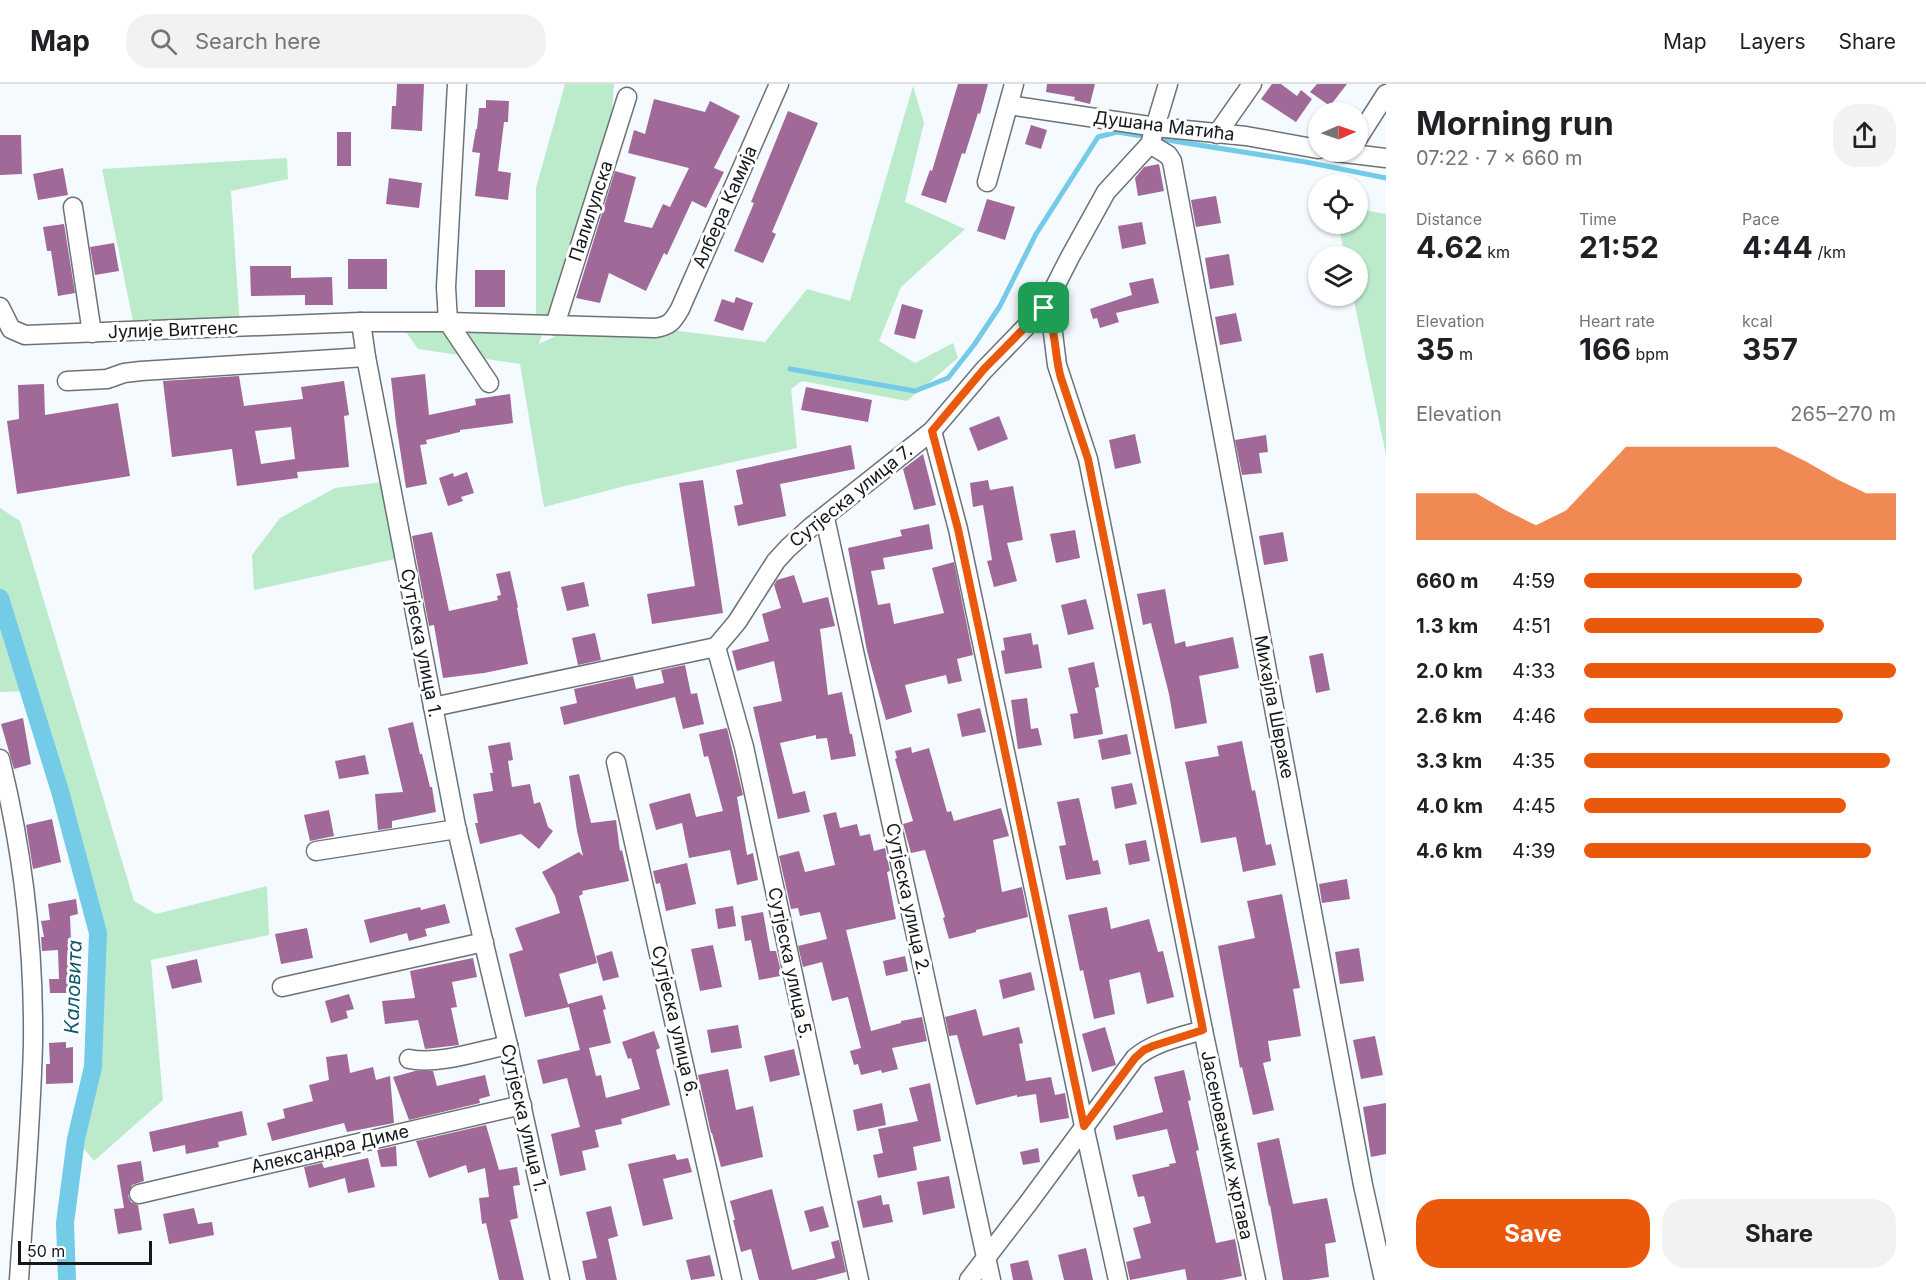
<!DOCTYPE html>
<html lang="en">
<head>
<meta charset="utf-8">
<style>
  :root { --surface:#fff; --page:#f2f2f2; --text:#202124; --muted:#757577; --line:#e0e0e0; --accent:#ea580c }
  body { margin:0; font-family:Inter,sans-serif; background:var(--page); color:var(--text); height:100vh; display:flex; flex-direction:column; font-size:22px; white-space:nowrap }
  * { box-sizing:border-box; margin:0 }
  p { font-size:20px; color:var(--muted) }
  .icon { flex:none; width:33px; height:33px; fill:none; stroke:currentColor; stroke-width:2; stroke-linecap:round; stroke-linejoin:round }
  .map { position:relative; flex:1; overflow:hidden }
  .side { display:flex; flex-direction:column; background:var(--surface); width:540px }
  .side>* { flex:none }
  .needle { width:39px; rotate:88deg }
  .fabs { position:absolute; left:1308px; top:18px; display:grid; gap:12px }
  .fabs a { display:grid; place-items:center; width:60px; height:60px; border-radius:50%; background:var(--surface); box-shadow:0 2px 4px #0004; font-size:30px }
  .scale { position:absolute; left:18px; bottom:15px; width:134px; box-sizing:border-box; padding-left:6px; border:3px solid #151719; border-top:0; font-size:16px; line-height:21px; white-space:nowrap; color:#151719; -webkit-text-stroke:4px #fff; paint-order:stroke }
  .pin { position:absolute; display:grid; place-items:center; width:51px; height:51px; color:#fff; margin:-26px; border-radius:12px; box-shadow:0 3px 9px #0006 }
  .round { display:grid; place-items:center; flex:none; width:63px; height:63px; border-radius:24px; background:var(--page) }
  .head { display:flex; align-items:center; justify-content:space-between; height:102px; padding:0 30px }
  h1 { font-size:33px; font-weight:700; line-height:45px }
  .metrics { display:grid; grid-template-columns:repeat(3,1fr); gap:9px; height:102px; padding:6px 30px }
  .metrics div { display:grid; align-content:center }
  .metrics b { font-size:30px; font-weight:700 }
  .metrics small { font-size:16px; font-weight:400 }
  .metrics p { font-size:16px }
  .chart { height:168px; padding:12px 30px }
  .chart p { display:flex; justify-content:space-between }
  .chart svg { width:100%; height:108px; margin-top:6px; fill:var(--accent); opacity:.7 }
  .primary-button { display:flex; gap:12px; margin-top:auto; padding:12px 30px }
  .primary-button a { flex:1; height:69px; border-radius:24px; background:var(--accent); color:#fff; font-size:24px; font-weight:700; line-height:69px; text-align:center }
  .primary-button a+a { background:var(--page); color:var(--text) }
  ul { padding:0 30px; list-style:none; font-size:20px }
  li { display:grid; grid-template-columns:96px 72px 1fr; align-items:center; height:45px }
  li i { height:15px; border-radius:8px; background:var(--accent) }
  header { display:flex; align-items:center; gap:36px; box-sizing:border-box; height:84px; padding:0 30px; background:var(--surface); border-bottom:2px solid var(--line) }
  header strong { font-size:28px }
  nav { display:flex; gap:33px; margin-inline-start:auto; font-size:21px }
  .search { width:420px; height:54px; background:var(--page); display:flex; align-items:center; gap:15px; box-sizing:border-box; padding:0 21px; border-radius:24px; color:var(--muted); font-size:22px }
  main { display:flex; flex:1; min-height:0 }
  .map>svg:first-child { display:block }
  .green { fill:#bcebcb }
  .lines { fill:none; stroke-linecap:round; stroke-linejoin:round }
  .stream { stroke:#73cbe8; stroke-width:5 }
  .canal { stroke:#73cbe8; stroke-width:18 }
  .building { fill:#a06998; fill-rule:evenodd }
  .minor-casing { stroke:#6d7276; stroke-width:21 }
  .minor { stroke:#fff; stroke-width:18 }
  .route-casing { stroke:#fff; stroke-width:12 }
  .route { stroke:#ea580c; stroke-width:8 }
  .labels { text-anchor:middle; stroke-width:6; stroke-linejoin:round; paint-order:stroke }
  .street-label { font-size:18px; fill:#151719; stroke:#fff }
  .water-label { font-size:20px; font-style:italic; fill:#0c576c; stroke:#fff }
</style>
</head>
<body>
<header>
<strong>Map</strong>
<div class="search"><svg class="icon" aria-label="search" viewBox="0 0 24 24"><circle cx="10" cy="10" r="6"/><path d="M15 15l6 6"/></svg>Search here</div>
<nav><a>Map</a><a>Layers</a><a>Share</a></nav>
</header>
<main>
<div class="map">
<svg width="1386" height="1196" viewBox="0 0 1386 1196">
  <rect width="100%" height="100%" fill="#f4faff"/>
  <g class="green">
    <path d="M565,0H614L611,42L539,260L577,242L655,244L765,258L807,205L850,217L913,2L924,39L905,118L965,145L901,203L879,257L915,279L953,259L958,274L907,317L802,297L791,305L797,364L625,402L544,423L520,280L418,265L399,238L536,240V104Z"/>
    <path d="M287,74L288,95L231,107L240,243L135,247L102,85Z"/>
    <path d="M1358,125L1386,130V371L1353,212H1358V172H1345L1338,140H1358Z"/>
    <path d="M390,397L404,473L254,506L252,471L280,434L335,404Z"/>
    <path d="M0,424L20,437L134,817L156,830L267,802L269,851L151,876L163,1016L94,1077L76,1055L93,983L98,849L53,687L29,607L0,608Z"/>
  </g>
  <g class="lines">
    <path class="stream" d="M790,285L915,307L948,294L974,261L1000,222L1036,150L1098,53L1117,48L1306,78L1386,94"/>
    <path class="canal" d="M0,514L60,707L98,849L93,983L76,1055L65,1139L67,1196"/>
  </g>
  <g class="building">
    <path d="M397,0H424L422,47L391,45L392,22H396Z"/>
    <path d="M958,0H988L980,30L978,29L965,70L962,69L946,119L921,111L930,86L932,87Z"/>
    <path d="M1047,0H1095L1090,20L1074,16L1075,13L1046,8Z"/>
    <path d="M1272,0H1281L1297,12L1301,6L1312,15L1296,38L1261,15Z"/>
    <path d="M1317,0H1347L1330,22L1310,8Z"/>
    <path d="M654,15L705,28L710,17L740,32L714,84L724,88L706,124L692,117L667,171L664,169L646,207L609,189L600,219L576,214L615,87L636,93L624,138L652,144L663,120L670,123L689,84L628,69L634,46L645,50Z"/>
    <path d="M486,16L509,17L508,38H504L498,87L511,89L508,116L475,112L480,69L472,68L476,45H477L479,24H486Z"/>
    <path d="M788,27L818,39L772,148L776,150L763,179L734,167L754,119L751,118Z"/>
    <path d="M1031,41L1047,46L1041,65L1025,60Z"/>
    <rect x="337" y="48" width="14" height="34"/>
    <path d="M0,51H21L22,90L0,91Z"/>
    <path d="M1159,80L1164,107L1138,112L1135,94L1144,83Z"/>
    <path d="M63,84L68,111L38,116L33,90Z"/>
    <path d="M389,94L422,99L419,124L386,120Z"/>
    <path d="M1216,112L1221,139L1196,143L1191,116Z"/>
    <path d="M987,115L1015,123L1005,156L977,147Z"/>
    <path d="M1142,138L1146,160L1122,165L1118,142Z"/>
    <path d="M64,140L75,209L58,212L51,167H47L43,143Z"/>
    <path d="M114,159L119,187L95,191L90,163Z"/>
    <path d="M1229,170L1234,201L1210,205L1205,174Z"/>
    <rect x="348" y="175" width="39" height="30"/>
    <path d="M250,182H291V194L332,193L333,221H305V211L251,212Z"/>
    <rect x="475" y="186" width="30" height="37"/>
    <path d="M1153,194L1159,219L1116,229L1119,238L1100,244L1097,234L1093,235L1090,225L1132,211L1129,199Z"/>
    <path d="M736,213L753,219L743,247L714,237L722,215L734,219Z"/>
    <path d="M902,220L923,226L915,255L894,250Z"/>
    <path d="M1236,229L1242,257L1220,261L1215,233Z"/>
    <path d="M425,290L429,331L476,321L475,315L510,310L513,339L460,346V348L426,356L427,360L420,361L427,400L406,404L396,339L391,294Z"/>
    <path d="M239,292L244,322L303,315L301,303L344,297L349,331L344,332L349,383L297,388L298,394L237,402L232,365L172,373L163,297ZM291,343L295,375L261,380L255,347Z"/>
    <path d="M44,300L45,331L118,319L130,392L17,410L7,337L19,335L18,301Z"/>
    <path d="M806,303L872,316L868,338L801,326Z"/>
    <path d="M999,332L1008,355L978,367L969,344Z"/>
    <path d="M1135,350L1141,379L1115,385L1109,356Z"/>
    <path d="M1266,351L1268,368L1259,369L1262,389L1242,391L1235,356Z"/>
    <path d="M851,361L855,385L780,400L786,432L738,442L734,422L743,420L736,386Z"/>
    <path d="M923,370L936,421L914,426L903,385Z"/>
    <path d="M467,388L474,409L461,413L463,417L448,422L439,394L453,389L454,393Z"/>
    <path d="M703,396L723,529L652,540L647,510L695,502L679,399Z"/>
    <path d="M988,396L990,406L1013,402L1023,456L1007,459L1017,497L994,503L987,477L992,476L983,421L973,423L970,399Z"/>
    <path d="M929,440L933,465L883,474L885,485L871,487L878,521L890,519L894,540L944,529L932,484L954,478L973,571L957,575L962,597L948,600L946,591L905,601L912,628L886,636L867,567L848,464L902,452L900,446Z"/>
    <path d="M1075,446L1080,474L1056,479L1050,450Z"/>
    <path d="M432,448L449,527L498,516L497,512L501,511L496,490L510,487L518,523L517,524L528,580L484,589L443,594L434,541L429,542L412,452Z"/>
    <path d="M1283,448L1288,477L1264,481L1259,452Z"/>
    <path d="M794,491L803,519L828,513L835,542L820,545L828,611L842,608L850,650H852L856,672L831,676L827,654L816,655V651L780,659L793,710L805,707L810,728L778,735L753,623L782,617L774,577L737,587L732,567L769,557L762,530L781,524L774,501L777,496Z"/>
    <path d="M584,498L589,522L567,527L561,503Z"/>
    <path d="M1165,505L1175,560L1185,557L1186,563L1233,553L1239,584L1199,592L1207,639L1175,645L1169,610L1151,539L1143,541L1137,510Z"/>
    <path d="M1086,515L1094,545L1068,551L1061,521Z"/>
    <path d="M595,549L601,576L578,581L572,554Z"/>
    <path d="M1031,549L1033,561L1038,560L1042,584L1005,590L1001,567L1005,566L1003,554Z"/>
    <path d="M1323,569L1330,606L1316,609L1309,572Z"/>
    <path d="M1094,578L1099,603L1095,604L1103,650L1074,655L1070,630L1078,629L1068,584Z"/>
    <path d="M685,581L691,610L697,609L704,640L683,645L675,613L564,641L560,623L577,619L574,605L633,592L636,605L664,599L661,586Z"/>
    <path d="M1027,614L1031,645L1038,644L1042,661L1018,665L1011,616Z"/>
    <path d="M980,624L986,648L962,653L957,630Z"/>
    <path d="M23,634L31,680L14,685L1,640Z"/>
    <path d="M413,638L420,670H422L430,703H432L436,728L392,737V744L378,746L375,710L403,708L388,644Z"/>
    <path d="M727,644L743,711L737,713L747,771L753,769L758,796L737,801L730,766L689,774L682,739L656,746L649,720L690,709L696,733L723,727L708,672L704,673L699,650Z"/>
    <path d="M1127,650L1131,670L1102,676L1098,656Z"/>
    <path d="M1242,657L1252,707L1255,706L1266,761L1271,760L1276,781L1243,788L1236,753L1201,759L1185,678L1219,672L1217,662Z"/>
    <path d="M510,658L513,676L508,677L512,703L530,700L534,720L540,718L548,743L553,747L539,765L521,750L480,760L475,739H478L473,710L493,707L490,689H493L488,662Z"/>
    <path d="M911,663L912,669L929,664L947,728L951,727L954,737L1001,724L1009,752L993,756L1002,808L1022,803L1028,833L976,846V848L949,855L943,834L945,833L925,766L911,769L903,740L913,737L895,675L897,674L895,667Z"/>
    <path d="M365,671L369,690L339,695L335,677Z"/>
    <path d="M579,690L591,739L616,736L620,767L622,766L629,797L582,807L583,810L579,812L597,879L559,890L568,920L602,911L606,925L603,926L611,959L589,964L596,992L601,991L606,1014L640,1005L631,974L628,975L622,958L654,947L660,964L656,966L670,1021L621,1035L622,1040L595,1046L599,1063L582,1067L586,1086L560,1092L551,1050L580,1043L567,994L543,1000L537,976L580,966L569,923L525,933L509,870L523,866L515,844L560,829L555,812L542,788L579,768L583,772L577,747L569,692Z"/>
    <path d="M1132,699L1137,720L1115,725L1111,703Z"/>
    <path d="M1079,714L1093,777L1098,776L1101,790L1066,796L1059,762L1066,761L1057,718Z"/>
    <path d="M329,726L334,752L310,757L304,731Z"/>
    <path d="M836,728L840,744L857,740L860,752L870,750L874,767L885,764L890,787L887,788L896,835L846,846L871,947L901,939V937L922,933L927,957L892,964L898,985L882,989L881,986L861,991L858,980L854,981L850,967L861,964L848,913L832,917L822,878L803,883L798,862L827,855L820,828L800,832L798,824L791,825L779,772L799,767L805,788L835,781L823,731Z"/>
    <path d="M52,735L61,778L33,785L26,741Z"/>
    <path d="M1146,756L1150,777L1129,781L1125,760Z"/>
    <path d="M687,779L696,820L666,827L660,799L656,800L653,787Z"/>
    <path d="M1347,795L1350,815L1322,819L1319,800Z"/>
    <path d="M1282,810L1300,904L1293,905L1301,952L1268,957L1271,977L1263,979L1274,1026L1253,1031L1242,983L1240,984L1218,862L1255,854L1247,817Z"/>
    <path d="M76,815L78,830L70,832L73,909H50L49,895H59L58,866L42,867L41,853H44L41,837L50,836L48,820Z"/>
    <path d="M445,820L450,839L425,845L427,852L409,857L407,849L370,859L364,836L420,823L421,826Z"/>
    <path d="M733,822L736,842L718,845L715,825Z"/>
    <path d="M1107,823L1111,845L1149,835L1158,868L1163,867L1174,913L1147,920L1140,888L1109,896L1115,930L1094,935L1083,886L1080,887L1068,831Z"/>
    <path d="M763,828L770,867H776L781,888L779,889L780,892L759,896L751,856L745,857L741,832Z"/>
    <path d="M307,844L313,874L281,880L275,850Z"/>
    <path d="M713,861L722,903L700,907L691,865Z"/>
    <path d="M1359,864L1364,897L1340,900L1335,868Z"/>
    <path d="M612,867L619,893L603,897L596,872Z"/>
    <path d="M905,872L908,887L886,892L883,877Z"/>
    <path d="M473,874L477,893L452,898L457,923L451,924L459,961L425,965L418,936L385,940L382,917L415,914L410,887Z"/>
    <path d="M197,875L202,898L172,905L166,882Z"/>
    <path d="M1031,888L1035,906L1003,915L999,896Z"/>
    <path d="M349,910L354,925L346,927L348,934L331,939L325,917Z"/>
    <path d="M976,925L983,952L1019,943L1023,959L1019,960L1026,997L1051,993L1055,1011L1065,1009L1069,1034L1040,1039L1036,1010L1017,1013V1011L976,1021L957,951L949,952L945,933Z"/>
    <path d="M738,941L742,964L711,969L707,946Z"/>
    <path d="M1105,943L1116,981L1092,988L1082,950Z"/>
    <path d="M1375,952L1383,991L1361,995L1353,956Z"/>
    <path d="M66,958V964L73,963V999L46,1000V980H50L49,959Z"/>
    <path d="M794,965L800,991L770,998L764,972Z"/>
    <path d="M347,970L350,989L373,983L376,996L390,992L394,1039L347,1048L344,1039L272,1057L267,1039L285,1034L283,1025L313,1017L309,1001L329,996L326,973Z"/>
    <path d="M728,985L736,1026L753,1022L763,1073L721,1083L712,1049H711L698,991Z"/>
    <path d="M1184,986L1191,1016L1188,1017L1199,1066L1196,1067L1216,1159L1235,1155L1242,1192L1222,1196H1187L1185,1185L1130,1196L1126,1178L1141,1174L1133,1144L1151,1139L1144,1112L1138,1113L1132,1091L1170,1082L1169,1080L1176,1079L1167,1045L1116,1056L1113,1042L1163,1028L1154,993Z"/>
    <path d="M415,987H433L437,1002L485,991L490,1012L479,1015L480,1019L409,1036L393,993Z"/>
    <path d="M930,999L941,1057L913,1063L917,1086L878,1094L873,1071L883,1069L878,1045L918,1037L909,1004Z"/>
    <path d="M882,1019L886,1041L857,1047L853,1026Z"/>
    <path d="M1386,1019V1070L1371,1073L1363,1023Z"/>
    <path d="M242,1027L247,1051L218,1058L219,1063L186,1070L185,1061L153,1068L149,1048Z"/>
    <path d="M486,1041L499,1086L517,1083L520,1101L513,1102L518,1134L510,1136L524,1196H499L486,1139L482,1140L479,1114L489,1113L485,1084L468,1089L466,1081L429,1094L416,1057Z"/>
    <path d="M1279,1054L1293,1120L1327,1114L1336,1158L1325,1160L1329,1193L1309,1196H1283L1270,1121L1269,1122L1257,1059Z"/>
    <path d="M396,1062L397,1082L381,1083L377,1066Z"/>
    <path d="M1038,1064L1040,1078L1023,1081L1020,1068Z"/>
    <path d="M675,1070L677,1076L688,1074L692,1088L663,1095L673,1135L643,1142L628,1080Z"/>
    <path d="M368,1074L375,1103L348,1109L345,1094L309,1104L304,1083L322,1079L324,1084Z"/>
    <path d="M141,1077L144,1097L132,1101L128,1112L131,1118L138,1121L142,1146L118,1150L114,1125L124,1124L117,1081Z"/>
    <path d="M949,1092L955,1124L923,1131L917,1098Z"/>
    <path d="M772,1105L792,1186L835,1174L831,1158L839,1156L846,1188L815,1196H759L751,1165L741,1168L733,1136H735L730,1117Z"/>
    <path d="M881,1111L883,1121L889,1120L893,1138L863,1144L857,1117Z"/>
    <path d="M611,1122L618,1152L608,1155L617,1196H586L582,1177L597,1174L586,1128Z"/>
    <path d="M823,1122L829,1143L810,1148L804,1127Z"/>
    <path d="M194,1124L198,1140L212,1138L214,1151L169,1160L163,1130Z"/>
    <path d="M1086,1164L1093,1196H1064L1058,1171Z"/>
    <path d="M710,1171L715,1192L691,1196L686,1176Z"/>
    <path d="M1028,1176L1033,1196H1013L1010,1180Z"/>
  </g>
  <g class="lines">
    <g class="minor-casing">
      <g id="minor">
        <path d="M1009,21L1156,43L1246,52L1318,65"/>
        <path d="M1217,50L1252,0"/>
        <path d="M1358,54L1386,10"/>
        <path d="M1150,60L1168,71L1172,77L1363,1101L1384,1196"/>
        <path d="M1336,68L1386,74"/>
        <path d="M987,98L1014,0"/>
        <path d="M73,123L92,249"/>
        <path d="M0,223L11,245L25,251L361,238H448L655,244C670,242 673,237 680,225L779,0"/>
        <path d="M1044,224L1052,241L1057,281L1088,375L1203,946L1256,1196"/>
        <path d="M361,238L366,273L456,742L508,961L560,1196"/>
        <path d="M448,238L446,203L457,0"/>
        <path d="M448,238L489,299"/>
        <path d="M555,241L627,13"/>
        <path d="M67,297L107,295L124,289L141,287L366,273"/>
        <path d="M932,347L958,445L1084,1042L1118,1196"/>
        <path d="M825,434L991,1196"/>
        <path d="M716,563L744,663L859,1196"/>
        <path d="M433,623L716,563L737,538L776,477L788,464L811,443L932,347L984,286L1044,224L1070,173L1106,108L1150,60L1168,0"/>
        <path d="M0,675C23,767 34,864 33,960C31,1039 24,1117 19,1196"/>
        <path d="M616,678L732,1196"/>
        <path d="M316,767L457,745"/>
        <path d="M282,903L484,858"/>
        <path d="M409,975C438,981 479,967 508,961"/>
        <path d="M139,1110L522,1021"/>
        <path d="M969,1196L1029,1118L1135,974C1154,958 1180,953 1203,946"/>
      </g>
    </g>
    <use href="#minor" class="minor"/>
  </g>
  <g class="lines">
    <g class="route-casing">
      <path id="route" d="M1044,224C1057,244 1054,271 1061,294L1088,375L1203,946L1153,962L1144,966L1135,974L1084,1042L958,445L932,347L984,285Z"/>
    </g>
    <use href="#route" class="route"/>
  </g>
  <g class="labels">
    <g class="street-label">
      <text transform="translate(1164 42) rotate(7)" y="6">Душана Матића</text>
      <text transform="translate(725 123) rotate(-66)" y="6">Албера Камија</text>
      <text transform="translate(591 127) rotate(-72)" y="6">Палилулска</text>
      <text transform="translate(173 246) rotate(-2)" y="6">Јулије Витгенс</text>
      <text transform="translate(851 412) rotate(-39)" y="6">Сутјеска улица 7.</text>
      <text transform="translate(421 559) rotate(79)" y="6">Сутјеска улица 1.</text>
      <text transform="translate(1274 623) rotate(79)" y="6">Михајла Швраке</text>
      <text transform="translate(908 815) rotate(78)" y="6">Сутјеска улица 2.</text>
      <text transform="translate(790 879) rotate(78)" y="6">Сутјеска улица 5.</text>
      <text transform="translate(675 937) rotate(77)" y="6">Сутјеска улица 6.</text>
      <text transform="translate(524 1034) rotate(77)" y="6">Сутјеска улица 1.</text>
      <text transform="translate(1227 1061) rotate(78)" y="6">Јасеновачких жртава</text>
      <text transform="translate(330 1065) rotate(-13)" y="6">Александра Диме</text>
    </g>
    <g class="water-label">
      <text transform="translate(73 903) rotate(-88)" y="7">Каловита</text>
    </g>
  </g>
</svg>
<div class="fabs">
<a><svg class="needle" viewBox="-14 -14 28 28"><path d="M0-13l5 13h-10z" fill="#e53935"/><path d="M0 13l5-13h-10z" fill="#757577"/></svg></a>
<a><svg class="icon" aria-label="locate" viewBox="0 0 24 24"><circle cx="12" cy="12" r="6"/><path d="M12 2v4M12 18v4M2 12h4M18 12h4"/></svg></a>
<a><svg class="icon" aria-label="layers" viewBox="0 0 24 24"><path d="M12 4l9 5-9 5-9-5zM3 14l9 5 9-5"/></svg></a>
</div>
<div class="scale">50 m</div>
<div class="pin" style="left:1044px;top:224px;background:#1e9e55"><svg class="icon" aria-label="arrive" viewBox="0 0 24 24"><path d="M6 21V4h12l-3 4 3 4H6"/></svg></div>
</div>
<section class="side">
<div class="head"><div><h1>Morning run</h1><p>07:22 · 7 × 660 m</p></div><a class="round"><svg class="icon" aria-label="share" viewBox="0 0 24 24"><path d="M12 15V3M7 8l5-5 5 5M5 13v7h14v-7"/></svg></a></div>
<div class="metrics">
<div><p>Distance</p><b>4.62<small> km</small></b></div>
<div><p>Time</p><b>21:52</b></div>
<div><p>Pace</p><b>4:44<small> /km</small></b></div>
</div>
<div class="metrics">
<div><p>Elevation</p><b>35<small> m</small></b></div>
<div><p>Heart rate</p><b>166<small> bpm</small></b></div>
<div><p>kcal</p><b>357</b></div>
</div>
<div class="chart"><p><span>Elevation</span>265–270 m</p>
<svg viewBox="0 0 160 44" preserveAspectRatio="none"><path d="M0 44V25L10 25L20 25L30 32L40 38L50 32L60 19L70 6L80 6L90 6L100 6L110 6L120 6L130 12L140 19L150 25L160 25V44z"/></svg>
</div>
<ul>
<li><b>660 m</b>4:59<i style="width:70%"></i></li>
<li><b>1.3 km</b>4:51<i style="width:77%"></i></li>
<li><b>2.0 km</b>4:33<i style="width:100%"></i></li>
<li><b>2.6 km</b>4:46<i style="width:83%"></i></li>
<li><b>3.3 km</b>4:35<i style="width:98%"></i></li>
<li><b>4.0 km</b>4:45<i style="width:84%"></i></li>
<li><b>4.6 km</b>4:39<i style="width:92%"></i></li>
</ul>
<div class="primary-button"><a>Save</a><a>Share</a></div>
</section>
</main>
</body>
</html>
